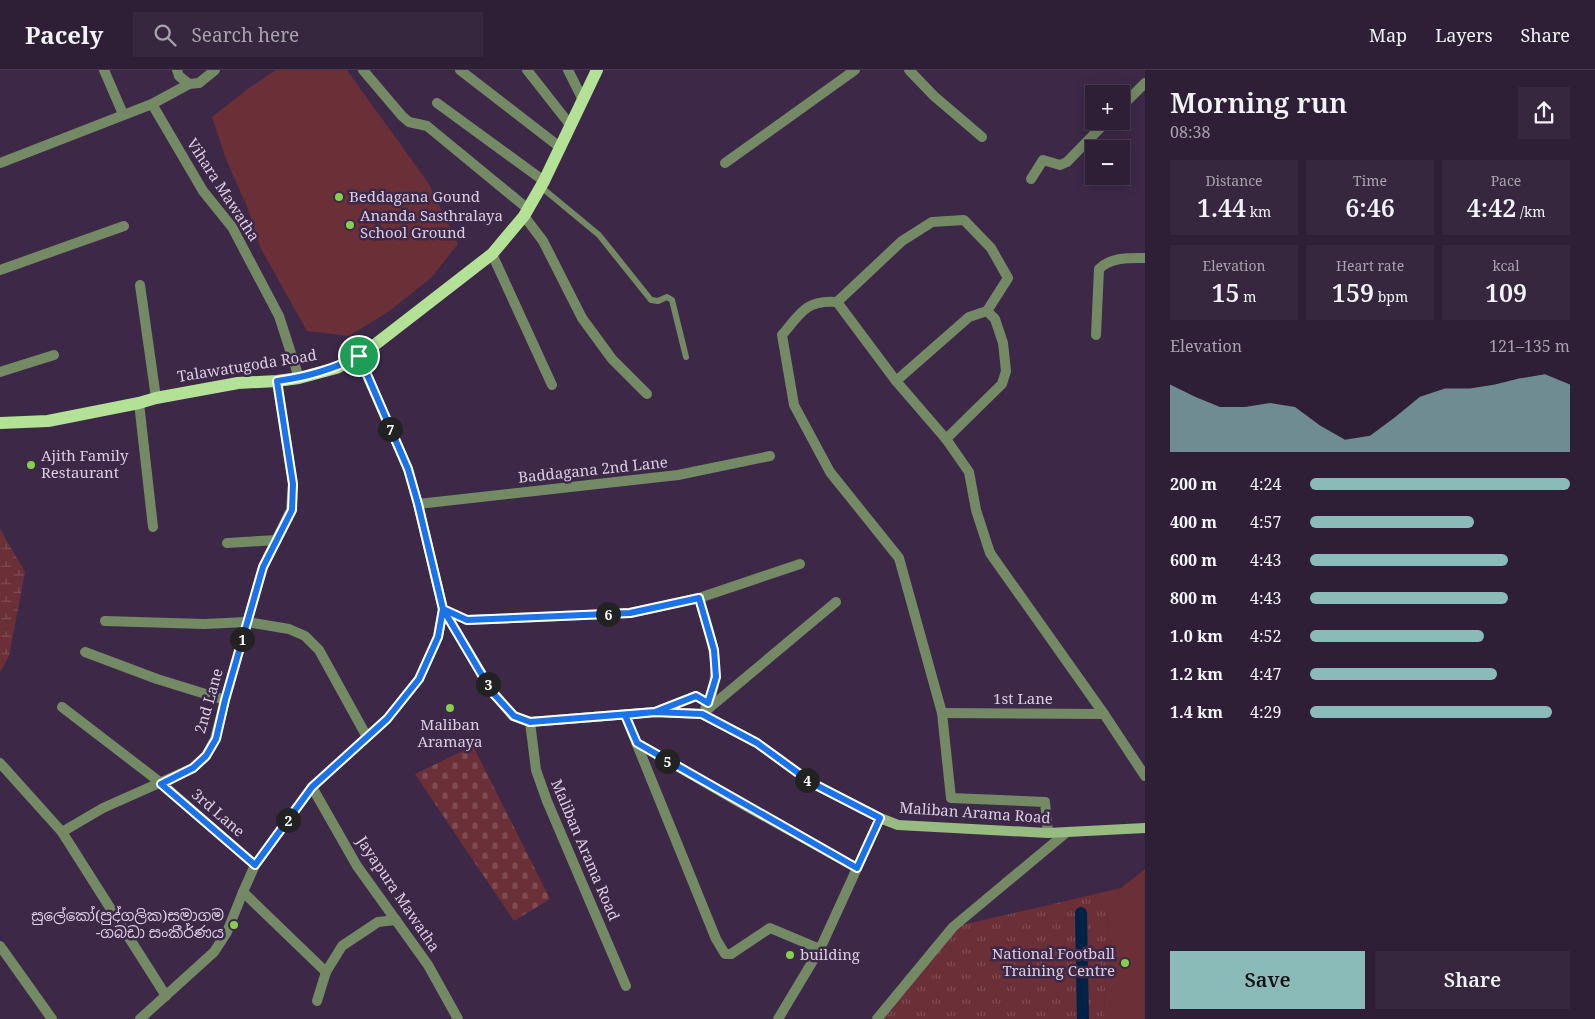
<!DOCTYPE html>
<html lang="en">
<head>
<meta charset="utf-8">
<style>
  :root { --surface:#2e1e36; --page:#36273e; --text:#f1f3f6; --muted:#a7a2ad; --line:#493c51; --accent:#8bbbb9 }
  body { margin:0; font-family:"Noto Serif","Noto Sans Sinhala",serif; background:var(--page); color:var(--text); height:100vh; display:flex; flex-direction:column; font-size:19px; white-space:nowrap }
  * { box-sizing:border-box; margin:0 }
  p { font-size:16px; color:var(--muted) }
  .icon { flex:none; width:28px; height:28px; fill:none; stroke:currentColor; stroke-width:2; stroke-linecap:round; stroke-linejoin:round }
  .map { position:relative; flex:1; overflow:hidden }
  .sheet { display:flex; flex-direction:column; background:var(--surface); width:450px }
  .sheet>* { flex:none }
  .tools { position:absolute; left:1085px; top:15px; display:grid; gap:10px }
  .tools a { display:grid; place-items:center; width:45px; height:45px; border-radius:0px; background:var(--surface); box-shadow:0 2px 12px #0003,0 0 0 1px var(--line); font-size:25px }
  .pin { position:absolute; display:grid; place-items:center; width:42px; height:42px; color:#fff; margin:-21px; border:2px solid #fff; border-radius:50%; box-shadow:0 1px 5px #0007 }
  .km { position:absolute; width:25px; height:25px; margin:-12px; border-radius:50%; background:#222; color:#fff; font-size:14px; line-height:25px; text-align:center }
  .round { display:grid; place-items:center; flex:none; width:52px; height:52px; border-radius:0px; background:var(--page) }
  .overview { display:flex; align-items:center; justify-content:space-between; height:85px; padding:0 25px }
  h1 { font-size:28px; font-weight:600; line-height:38px }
  .stats { display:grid; grid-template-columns:repeat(3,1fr); gap:8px; height:85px; padding:5px 25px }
  .stats div { display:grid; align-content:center; border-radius:0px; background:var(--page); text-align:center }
  .stats b { font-size:25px; font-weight:600 }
  .stats small { font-size:14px; font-weight:400 }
  .stats p { font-size:14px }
  .chart { height:140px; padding:10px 25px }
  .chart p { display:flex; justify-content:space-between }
  .chart svg { width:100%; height:90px; margin-top:5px; fill:var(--accent); opacity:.7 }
  .cta { display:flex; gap:10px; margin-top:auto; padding:10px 25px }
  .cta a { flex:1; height:58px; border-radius:0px; background:var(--accent); color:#111; font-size:20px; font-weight:600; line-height:58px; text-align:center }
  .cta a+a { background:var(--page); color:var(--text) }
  ul { padding:0 25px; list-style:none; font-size:16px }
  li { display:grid; grid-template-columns:80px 60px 1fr; align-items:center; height:38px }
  li i { height:12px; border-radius:6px; background:var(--accent) }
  header { display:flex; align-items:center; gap:30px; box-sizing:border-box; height:70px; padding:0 25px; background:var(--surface); border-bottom:1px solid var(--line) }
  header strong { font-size:24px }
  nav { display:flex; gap:28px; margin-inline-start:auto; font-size:18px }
  .search { width:350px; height:45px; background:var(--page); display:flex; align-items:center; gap:12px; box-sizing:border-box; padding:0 18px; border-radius:0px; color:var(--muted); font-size:19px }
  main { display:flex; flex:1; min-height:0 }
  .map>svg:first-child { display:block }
  .green { fill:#6b2f37 }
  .wetland { fill:url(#wetland-marsh) }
  .cemetery { fill:url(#cemetery-stones) }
  .park { fill:url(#park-tufts) }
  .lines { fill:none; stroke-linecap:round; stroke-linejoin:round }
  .canal { stroke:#002247; stroke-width:12 }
  .lane { stroke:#738a65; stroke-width:6 }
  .street { stroke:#738a65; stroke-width:10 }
  .secondary { stroke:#98bb81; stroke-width:10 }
  .primary { stroke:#b3e195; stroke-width:12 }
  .route-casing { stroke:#fff; stroke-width:10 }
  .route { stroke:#1a73e8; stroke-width:6 }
  .poi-dot { fill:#86cf4b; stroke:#3d2848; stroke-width:2 }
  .labels { text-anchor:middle; stroke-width:5; stroke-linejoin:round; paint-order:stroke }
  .street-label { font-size:15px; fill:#dbcee2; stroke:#3d2848 }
  .poi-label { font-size:15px; fill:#dbcee2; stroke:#3d2848; text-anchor:start }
</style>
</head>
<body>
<header>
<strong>Pacely</strong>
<div class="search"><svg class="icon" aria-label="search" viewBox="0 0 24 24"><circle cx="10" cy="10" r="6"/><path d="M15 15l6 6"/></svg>Search here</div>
<nav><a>Map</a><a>Layers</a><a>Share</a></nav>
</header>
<main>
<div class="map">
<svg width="1145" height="949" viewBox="0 0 1145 949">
  <defs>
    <pattern id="wetland-marsh" width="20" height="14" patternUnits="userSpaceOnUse" patternTransform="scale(1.25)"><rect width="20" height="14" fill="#6b2f37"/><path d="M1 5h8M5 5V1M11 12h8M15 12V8" fill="none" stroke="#804c54"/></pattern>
    <pattern id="cemetery-stones" width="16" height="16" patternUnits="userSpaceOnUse" patternTransform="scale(1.25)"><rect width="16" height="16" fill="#6b2f37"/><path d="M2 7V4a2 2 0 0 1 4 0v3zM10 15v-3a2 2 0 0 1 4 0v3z" fill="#804c54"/></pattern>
    <pattern id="park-tufts" width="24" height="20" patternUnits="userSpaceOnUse" patternTransform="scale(1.25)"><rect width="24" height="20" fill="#6b2f37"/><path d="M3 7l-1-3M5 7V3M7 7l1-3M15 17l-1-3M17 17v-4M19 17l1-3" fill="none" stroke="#804c54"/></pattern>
  </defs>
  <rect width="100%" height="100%" fill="#3d2848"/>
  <g class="green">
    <path d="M276,0H347L429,114L458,174L431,208L388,242L349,266L307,261L260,177L248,139L226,89L212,47L249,18Z"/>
    <path d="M1145,799V949H1104L1108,837L1121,818Z"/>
  </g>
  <path class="wetland" d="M0,459L25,502L9,586L0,602Z"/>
  <path class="cemetery" d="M473,676L550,829L514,851L415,704Z"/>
  <path class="park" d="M1121,818L1108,837L1104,949H877L953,857Z"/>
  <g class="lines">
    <path class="canal" d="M1081,843L1083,949"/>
    <path class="lane" d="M541,117L599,165L651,230L658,231L667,227L672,230L686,287"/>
    <g class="street">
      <path d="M104,0L123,44"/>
      <path d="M177,0L179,6L189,14"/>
      <path d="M363,0L402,46L409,52L427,56L528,139"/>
      <path d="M460,0L561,78"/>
      <path d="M527,0L571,56"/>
      <path d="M568,0L583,30"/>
      <path d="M909,0L934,26L982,67"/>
      <path d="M437,33L544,111"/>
      <path d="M152,34L203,121L232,157L279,246L299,308"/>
      <path d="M1121,37L1145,13"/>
      <path d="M0,93L152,34L189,14L199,13L215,0"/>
      <path d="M725,93L855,0"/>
      <path d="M1031,109L1043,90L1060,95L1067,92L1107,51"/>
      <path d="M524,146L543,171L582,248L612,289L647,324"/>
      <path d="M492,184L552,315"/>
      <path d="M0,200L124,156"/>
      <path d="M140,215L156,328"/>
      <path d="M837,232L902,171L932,152L964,150L991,178L1008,208L987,241"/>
      <path d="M1096,265L1099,199C1111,187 1129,188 1145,188"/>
      <path d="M0,302L54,285"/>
      <path d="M896,311L969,247L987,241L995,249L1003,273L1006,301L1002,314L946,369"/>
      <path d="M139,333L153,457"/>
      <path d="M418,434L678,405L770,386"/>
      <path d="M227,473L277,470"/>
      <path d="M699,528C710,565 726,602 705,639"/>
      <path d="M105,551L204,554L247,552L289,559L305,566L319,580L367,667"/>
      <path d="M85,582L157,609L225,630"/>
      <path d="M62,637L161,713L255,795"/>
      <path d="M656,642L696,626L708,633"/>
      <path d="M942,643L1104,644"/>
      <path d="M702,644L836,532"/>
      <path d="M625,645L716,869L725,884H731L770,858L820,879"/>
      <path d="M530,652L536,700L547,731L626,916"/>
      <path d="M637,673L742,734L857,798"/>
      <path d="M0,693L62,762L166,926"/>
      <path d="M312,717L357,796L428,895L458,949"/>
      <path d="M62,762L103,738L193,698L206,686L215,669L225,630L263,497L291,440L293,414L277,311"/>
      <path d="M1048,763L1045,732L951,728L942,643L899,488L830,402L794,335L782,265C800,244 806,229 837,232L896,311L946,369L969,402L976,440L990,483L1104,644L1145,706"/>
      <path d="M243,822L326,902"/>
      <path d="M0,876L52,949"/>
      <path d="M317,931L326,902L342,876L378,852L396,850"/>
      <path d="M140,949L214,882L227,862L243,822L255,795L312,717L387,649L419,609L438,567L443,539L467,550L630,543L699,528L800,494"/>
      <path d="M778,949L820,879L880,748"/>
      <path d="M877,949L953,857L1067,762"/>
    </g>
    <path class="secondary" d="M359,287L408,399L418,434L443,539L492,621L513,646L530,652L655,642L702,644L757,673L812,713L880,748L898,755L1048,763L1145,758"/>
    <path class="primary" d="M0,353L48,351L139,333L156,328L238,313L277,311L299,308L336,298L359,287L492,184L524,146L544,111L597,0"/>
  </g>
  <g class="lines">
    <g class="route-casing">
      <path id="route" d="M359,286C332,300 307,307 277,311L293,414L292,440L263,497L225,630L216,669L206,686L193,698L161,714L255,795L312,717L387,649L419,609L438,567L443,539L492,622L514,646L530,652L655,642L702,644L757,673L812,713L880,748L857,798L637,673L625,645L655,642L696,626L708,633L716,607L714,580L699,528L630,543L467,550L443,539L418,434L408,399L359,286"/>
    </g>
    <use href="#route" class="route"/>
  </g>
  <g class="poi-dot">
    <circle cx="339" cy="127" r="5"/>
    <circle cx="350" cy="155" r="5"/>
    <circle cx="31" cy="395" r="5"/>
    <circle cx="450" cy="638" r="5"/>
    <circle cx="234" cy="855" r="5"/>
    <circle cx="790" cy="885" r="5"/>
    <circle cx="1125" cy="893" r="5"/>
  </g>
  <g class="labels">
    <g class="street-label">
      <text transform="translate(223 120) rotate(57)" y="5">Vihara Mawatha</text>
      <text transform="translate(247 296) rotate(-9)" y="5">Talawatugoda Road</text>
      <text transform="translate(593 400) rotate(-6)" y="5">Baddagana 2nd Lane</text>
      <text x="1023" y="634">1st Lane</text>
      <text transform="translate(209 631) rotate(-74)" y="5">2nd Lane</text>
      <text transform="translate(218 743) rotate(41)" y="5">3rd Lane</text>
      <text transform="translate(975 743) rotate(4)" y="5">Maliban Arama Road</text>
      <text transform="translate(585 780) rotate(67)" y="5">Maliban Arama Road</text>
      <text transform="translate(398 824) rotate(56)" y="5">Jayapura Mawatha</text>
    </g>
    <g class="poi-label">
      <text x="349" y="132">Beddagana Gound</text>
      <text x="360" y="151">Ananda Sasthralaya<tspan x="360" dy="17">School Ground</tspan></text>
      <text x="41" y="391">Ajith Family<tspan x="41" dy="17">Restaurant</tspan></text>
      <text x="450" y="660" text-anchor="middle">Maliban<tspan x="450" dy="17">Aramaya</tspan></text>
      <text x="224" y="851" text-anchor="end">සුලේකෝ(පුද්ගලික)සමාගම<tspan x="224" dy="17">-ගබඩා සංකීර්ණය</tspan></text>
      <text x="1115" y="889" text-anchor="end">National Football<tspan x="1115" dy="17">Training Centre</tspan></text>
      <text x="800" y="890">building</text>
    </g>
  </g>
</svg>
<div class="tools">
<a>+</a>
<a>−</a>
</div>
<div class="pin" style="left:359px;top:286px;background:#1e9e55"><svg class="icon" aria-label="arrive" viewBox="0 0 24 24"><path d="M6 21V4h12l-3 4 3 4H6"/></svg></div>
<b class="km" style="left:242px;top:569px">1</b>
<b class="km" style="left:288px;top:750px">2</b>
<b class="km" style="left:488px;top:614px">3</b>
<b class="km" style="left:807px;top:710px">4</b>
<b class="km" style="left:667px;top:691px">5</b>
<b class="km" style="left:608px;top:544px">6</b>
<b class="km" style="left:390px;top:359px">7</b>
</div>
<section class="sheet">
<div class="overview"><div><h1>Morning run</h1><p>08:38</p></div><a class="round"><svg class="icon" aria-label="share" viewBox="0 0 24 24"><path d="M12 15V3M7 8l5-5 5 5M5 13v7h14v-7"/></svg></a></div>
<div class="stats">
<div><p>Distance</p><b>1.44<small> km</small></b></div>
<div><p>Time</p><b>6:46</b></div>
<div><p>Pace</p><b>4:42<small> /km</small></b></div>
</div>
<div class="stats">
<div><p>Elevation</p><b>15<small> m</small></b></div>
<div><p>Heart rate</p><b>159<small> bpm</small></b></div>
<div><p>kcal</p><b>109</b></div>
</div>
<div class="chart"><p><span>Elevation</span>121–135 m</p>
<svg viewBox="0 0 160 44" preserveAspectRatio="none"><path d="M0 44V11L10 17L20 22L30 22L40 20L50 22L60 31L70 38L80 36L90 27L100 17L110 13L120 13L130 11L140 8L150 6L160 11V44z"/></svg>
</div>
<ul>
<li><b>200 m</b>4:24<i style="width:100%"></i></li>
<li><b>400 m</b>4:57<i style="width:63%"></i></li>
<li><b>600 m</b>4:43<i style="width:76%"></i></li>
<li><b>800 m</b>4:43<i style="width:76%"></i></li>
<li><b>1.0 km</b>4:52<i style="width:67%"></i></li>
<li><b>1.2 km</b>4:47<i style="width:72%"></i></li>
<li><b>1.4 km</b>4:29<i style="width:93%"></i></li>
</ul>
<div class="cta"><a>Save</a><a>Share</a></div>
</section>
</main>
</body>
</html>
